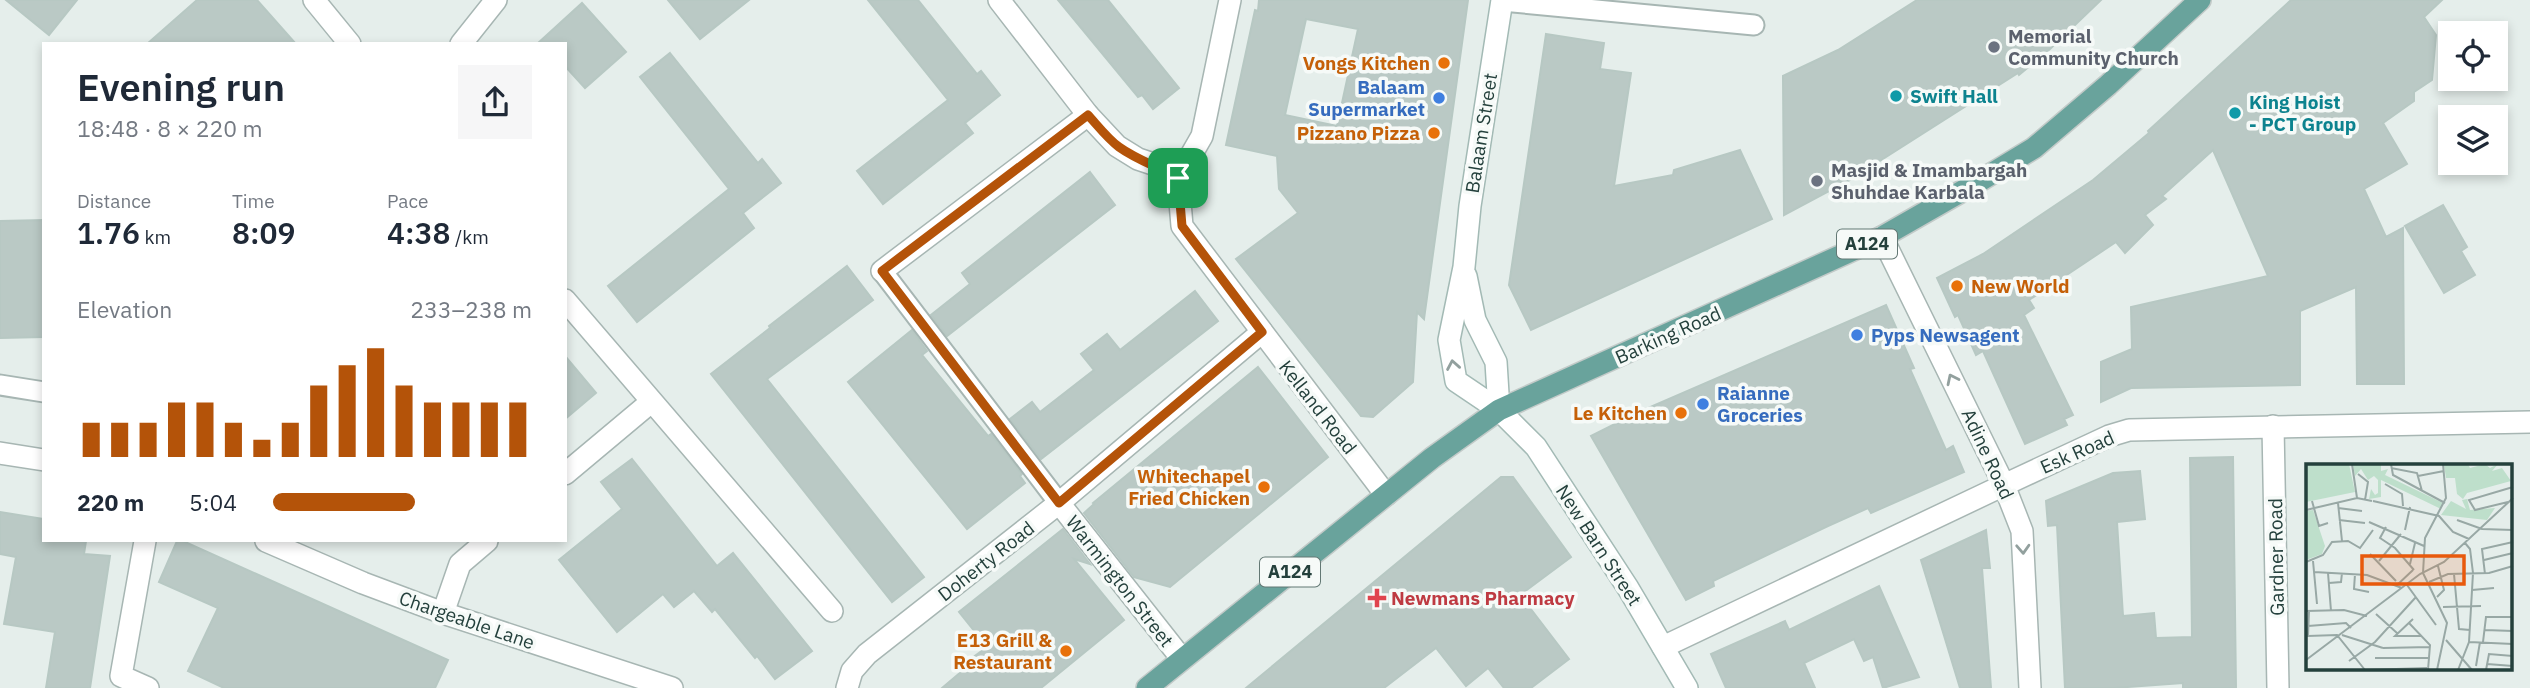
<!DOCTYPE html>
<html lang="en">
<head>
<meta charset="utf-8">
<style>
  :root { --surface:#fff; --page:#f6f6f7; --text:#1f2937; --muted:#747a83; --accent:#b45309 }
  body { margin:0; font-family:"IBM Plex Sans",sans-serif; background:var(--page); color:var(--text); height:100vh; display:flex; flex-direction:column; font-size:26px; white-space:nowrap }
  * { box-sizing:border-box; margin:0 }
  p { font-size:23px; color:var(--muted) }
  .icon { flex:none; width:38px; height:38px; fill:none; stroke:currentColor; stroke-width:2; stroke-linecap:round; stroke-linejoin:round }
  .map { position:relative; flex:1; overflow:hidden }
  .panel { position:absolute; left:42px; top:42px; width:525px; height:500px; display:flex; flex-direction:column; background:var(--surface); border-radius:0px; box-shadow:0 4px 10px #0003 }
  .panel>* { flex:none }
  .tools { position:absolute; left:2438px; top:21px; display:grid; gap:14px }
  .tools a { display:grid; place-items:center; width:70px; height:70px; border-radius:0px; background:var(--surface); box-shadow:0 4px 10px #0003; font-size:35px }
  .pin { position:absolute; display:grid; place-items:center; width:60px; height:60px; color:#fff; margin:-30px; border-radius:14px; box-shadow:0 4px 10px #0006 }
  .round { display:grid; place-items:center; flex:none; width:74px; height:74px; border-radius:0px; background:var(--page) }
  .headline { display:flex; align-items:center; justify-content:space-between; height:119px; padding:0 35px }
  h1 { font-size:38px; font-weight:600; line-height:52px }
  .metrics { display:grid; grid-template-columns:repeat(3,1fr); gap:10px; height:119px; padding:7px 35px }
  .metrics div { display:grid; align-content:center }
  .metrics b { font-size:30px; font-weight:600 }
  .metrics small { font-size:19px; font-weight:400 }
  .metrics p { font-size:19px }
  .chart { height:196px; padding:14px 35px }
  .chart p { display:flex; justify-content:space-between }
  .chart svg { width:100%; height:126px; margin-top:7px; stroke:var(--accent); stroke-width:6 }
  ul { padding:0 35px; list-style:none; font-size:23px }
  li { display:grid; grid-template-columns:112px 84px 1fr; align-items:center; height:52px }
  li i { height:18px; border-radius:9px; background:var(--accent) }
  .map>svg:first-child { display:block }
  .building { fill:#bac9c5; stroke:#b7c8c3; stroke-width:2; fill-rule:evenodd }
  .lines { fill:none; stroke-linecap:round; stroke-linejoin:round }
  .lane-casing { stroke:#a7b6b3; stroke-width:23 }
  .street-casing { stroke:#a7b6b3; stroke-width:24 }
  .secondary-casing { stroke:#a3bab5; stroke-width:24 }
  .primary-casing { stroke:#c2cac8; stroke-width:24 }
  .lane { stroke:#fff; stroke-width:19 }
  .street { stroke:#fff; stroke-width:21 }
  .secondary { stroke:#fff; stroke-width:21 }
  .primary { stroke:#69a39c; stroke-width:21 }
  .oneway { stroke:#92a09e }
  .route-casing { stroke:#fff; stroke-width:14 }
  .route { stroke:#b45309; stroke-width:9 }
  .worship-dot { fill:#6b7280; stroke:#f6faf8; stroke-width:2.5 }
  .food-dot { fill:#e8710a; stroke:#f6faf8; stroke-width:2.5 }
  .culture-dot { fill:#0f9aa8; stroke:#f6faf8; stroke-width:2.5 }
  .shop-dot { fill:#3f7fe0; stroke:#f6faf8; stroke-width:2.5 }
  .health-dot { fill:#e0444e; stroke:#f6faf8; stroke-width:2.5 }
  .labels { text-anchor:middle; stroke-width:7; stroke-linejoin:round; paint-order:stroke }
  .shield { fill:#f6faf8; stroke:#637874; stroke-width:2 }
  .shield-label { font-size:18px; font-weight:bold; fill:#24403c }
  .worship-label { font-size:19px; font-weight:bold; fill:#5b616d; stroke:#f6faf8; text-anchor:start }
  .food-label { font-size:19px; font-weight:bold; fill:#c56008; stroke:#f6faf8; text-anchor:end }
  .shop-label { font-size:19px; font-weight:bold; fill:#366cbe; stroke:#f6faf8; text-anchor:start }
  .culture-label { font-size:19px; font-weight:bold; fill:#0d838f; stroke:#f6faf8; text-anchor:start }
  .street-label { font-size:19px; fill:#24403c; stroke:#f6faf8 }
  .health-label { font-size:19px; font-weight:bold; fill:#be3a42; stroke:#f6faf8; text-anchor:start }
  .inset-road { fill:none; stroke:#98a8a5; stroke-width:2 }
  .view { fill:#e8590c; fill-opacity:0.15; stroke:#e8590c; stroke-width:3.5 }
  .inset-edge { fill:none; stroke:#24403c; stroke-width:3.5 }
</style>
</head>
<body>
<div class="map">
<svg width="2530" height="688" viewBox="0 0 2530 688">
  <rect width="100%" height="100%" fill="#e5eeeb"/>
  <g class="building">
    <path d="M6,0H77L49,35Z"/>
    <path d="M197,0H257L296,44H147Z"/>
    <path d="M668,0H749L700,39Z"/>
    <path d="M868,0H918L977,74L981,71L1000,95L965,123L973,133L883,204L857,171L948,100Z"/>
    <path d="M1058,0H1108L1179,88L1153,109L1142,95L1138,97Z"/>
    <path d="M1259,0H1468L1424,319L1417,312L1413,382L1373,417L1361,416L1236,259L1298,213L1279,189L1277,156L1226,145L1255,10L1258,11ZM1306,19L1358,29L1337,126L1285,115Z"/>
    <path d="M1917,0H2101L2050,49L2019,75L2018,73L1850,180L1784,215L1783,76L1838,50Z"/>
    <path d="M2291,0H2442L2424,17L2436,35L2432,80L2414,92V101L2383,123L2407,164L2364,189L2386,237L2403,228L2404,384H2357L2356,287L2300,311V385L2131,388L2101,402V362L2132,349L2131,307L2268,276L2213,150L2162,196L2166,199L2145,215L2153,225L2125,253L2116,242L2029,300L2034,308L2024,315L2073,415L2064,419L2067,425L2025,444L1983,351L1976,355L1958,315L1955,317L1937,278L1983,254L2093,180L2149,133L2148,131Z"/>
    <path d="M582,3L626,52L585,88L565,66V44H537Z"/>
    <path d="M1546,34L1604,43L1600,69L1631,73L1614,186L1673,175L1674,170L1740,150L1772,219L1531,330L1509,285Z"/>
    <path d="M670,53L758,163L762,159L781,183L743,213L754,228L637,322L608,286L729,189L640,77Z"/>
    <path d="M1090,172L1115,205L947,336L931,315L970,284L962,273Z"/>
    <path d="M2443,205L2467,247L2461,251L2475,275L2444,293L2405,226Z"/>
    <path d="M44,220V337L0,338V221Z"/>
    <path d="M847,266L873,300L767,379L924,577L892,602L711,374L770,328L769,326Z"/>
    <path d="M1195,291L1218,321L1041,459L1010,419L1032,402L1040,412L1094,370L1081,354L1107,334L1120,350Z"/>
    <path d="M1886,305L1914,368L1910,369L1946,450L1953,446L1964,472L1871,513L1868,508L1828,526L1713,581L1714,586L1686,600L1591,436L1639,412Z"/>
    <path d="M912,330L927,351L922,355L988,436L991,434L1022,474L1020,476L1025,483L967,529L848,382Z"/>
    <path d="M565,356L596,393L565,419Z"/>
    <path d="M1258,367L1328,457L1170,587L1134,577L1084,513L1094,504L1093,503Z"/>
    <path d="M2233,457L2236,688H2183V683L2114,688H2065L2057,525L2048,526L2046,501L2113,473L2140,471L2145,519L2117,522L2123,616L2154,613L2156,638L2192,637L2190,458Z"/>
    <path d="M632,459L717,566L733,553L812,651L775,679L757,656L755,658L715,609L712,612L694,591L674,607L663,594L617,632L559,560L622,509L601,482Z"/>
    <path d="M1501,477H1513L1571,557L1520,595L1569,659L1531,688H1504L1488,668L1466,686L1436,648L1384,688H1246Z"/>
    <path d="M0,512L44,519V541H86L84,554L110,556L90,688H46L55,632L4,624L16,557L0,554Z"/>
    <path d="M1063,529L1090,564L1074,559L1124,620L1041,688H942L974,661L972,658L987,647L959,612Z"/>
    <path d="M1986,530L1990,568H1982L1991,688H1960L1921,560Z"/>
    <path d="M177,541H183L448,660L435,688H224L188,671L218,608L159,582Z"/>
    <path d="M1879,586L1919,677L1883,688L1873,657L1864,661L1854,639L1804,663L1815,688H1726L1711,654L1785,621L1789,630Z"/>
  </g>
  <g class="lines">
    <g class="lane-casing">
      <g id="lane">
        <path d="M1502,1L1754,25"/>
        <path d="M882,271L1059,503"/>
        <path d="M0,385L44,392"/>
      </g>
    </g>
    <g class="street-casing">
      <g id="street">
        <path d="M314,0L350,44"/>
        <path d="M999,0L1088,115L1117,146L1138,159L1156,165L1178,178L1182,226L1386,495"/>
        <path d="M461,44L496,0"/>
        <path d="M1178,178L1202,136L1230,0"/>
        <path d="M1882,237L2004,485L2022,531L2030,688"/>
        <path d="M882,271L1088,115"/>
        <path d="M565,300L832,611"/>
        <path d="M2273,426L2278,688"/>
        <path d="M0,453L44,460"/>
        <path d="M565,474L651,402"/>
        <path d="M1059,503L1182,659"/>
        <path d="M145,541L121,676L148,688"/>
        <path d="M266,541L363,583L443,613L672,688"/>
        <path d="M443,613L460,564L487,541"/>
        <path d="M1663,647L2004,485L2109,436L2129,430L2530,422"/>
        <path d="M847,688L852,671L867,654L1059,503L1262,332"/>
      </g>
    </g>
    <g class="secondary-casing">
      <g id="secondary">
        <path d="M1502,0L1470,206L1464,267L1449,340L1456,381L1499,410L1536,447L1628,588L1687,688"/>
        <path d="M1466,276L1475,320L1496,362L1499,410"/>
      </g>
    </g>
    <g class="primary-casing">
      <path id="primary" d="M1147,688L1432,458L1499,410L1882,237L1978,182L2034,148L2108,85L2200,0"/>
    </g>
    <use href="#lane" class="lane"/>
    <use href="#street" class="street"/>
    <use href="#secondary" class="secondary"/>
    <use href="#primary" class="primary"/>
  </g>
  <defs><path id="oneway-chevron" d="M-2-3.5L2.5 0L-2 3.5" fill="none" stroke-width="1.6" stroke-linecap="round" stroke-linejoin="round" transform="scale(1.75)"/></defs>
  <g class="oneway">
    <use href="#oneway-chevron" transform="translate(1453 365) rotate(-100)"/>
    <use href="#oneway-chevron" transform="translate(1952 379) rotate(-116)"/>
    <use href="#oneway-chevron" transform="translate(2023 549) rotate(87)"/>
  </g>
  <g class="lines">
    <g class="route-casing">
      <path id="route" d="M1088,115C1098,126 1108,139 1119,147C1137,160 1159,167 1178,178L1182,226L1262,332L1059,503L882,271Z"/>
    </g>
    <use href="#route" class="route"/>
  </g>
  <g class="worship-dot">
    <circle cx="1994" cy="47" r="7"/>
    <circle cx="1817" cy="181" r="7"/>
  </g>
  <g class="food-dot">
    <circle cx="1444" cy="63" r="7"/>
    <circle cx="1434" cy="133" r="7"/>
    <circle cx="1957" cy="286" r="7"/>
    <circle cx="1681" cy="413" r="7"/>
    <circle cx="1264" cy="487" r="7"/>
    <circle cx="1066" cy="651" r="7"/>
  </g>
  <g class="culture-dot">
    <circle cx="1896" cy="96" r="7"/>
    <circle cx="2235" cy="113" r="7"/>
  </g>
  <g class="shop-dot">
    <circle cx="1439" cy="98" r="7"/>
    <circle cx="1857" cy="335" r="7"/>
    <circle cx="1703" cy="404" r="7"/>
  </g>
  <path class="health-dot" d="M1373.5 587.5h7v7h7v7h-7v7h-7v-7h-7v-7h7z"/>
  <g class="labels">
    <g class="shield">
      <rect x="1837" y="229.5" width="60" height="29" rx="5"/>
      <rect x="1260" y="557.5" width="60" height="29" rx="5"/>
    </g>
    <g class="shield-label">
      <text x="1867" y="250">A124</text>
      <text x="1290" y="578">A124</text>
    </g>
    <g class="worship-label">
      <text x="2008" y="43">Memorial<tspan x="2008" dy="22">Community Church</tspan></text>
      <text x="1831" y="177">Masjid &amp; Imambargah<tspan x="1831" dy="22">Shuhdae Karbala</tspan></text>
    </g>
    <g class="food-label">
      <text x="1430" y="70">Vongs Kitchen</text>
      <text x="1420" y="140">Pizzano Pizza</text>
      <text x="1971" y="293" text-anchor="start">New World</text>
      <text x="1667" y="420">Le Kitchen</text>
      <text x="1250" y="483">Whitechapel<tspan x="1250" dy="22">Fried Chicken</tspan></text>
      <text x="1052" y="647">E13 Grill &amp;<tspan x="1052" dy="22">Restaurant</tspan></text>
    </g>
    <g class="shop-label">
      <text x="1425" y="94" text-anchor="end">Balaam<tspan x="1425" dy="22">Supermarket</tspan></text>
      <text x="1871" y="342">Pyps Newsagent</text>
      <text x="1717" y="400">Raianne<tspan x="1717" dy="22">Groceries</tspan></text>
    </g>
    <g class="culture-label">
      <text x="1910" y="103">Swift Hall</text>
      <text x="2249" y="109">King Hoist<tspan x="2249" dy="22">- PCT Group</tspan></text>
    </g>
    <g class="street-label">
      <text transform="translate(1481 133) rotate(-81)" y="7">Balaam Street</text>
      <text transform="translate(1668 335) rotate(-24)" y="7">Barking Road</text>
      <text transform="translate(1318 407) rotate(52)" y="7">Kelland Road</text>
      <text transform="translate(2077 452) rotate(-24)" y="7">Esk Road</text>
      <text transform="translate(1988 454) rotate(65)" y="7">Adine Road</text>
      <text transform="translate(1599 545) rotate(57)" y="7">New Barn Street</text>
      <text transform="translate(2276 557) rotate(-91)" y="7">Gardner Road</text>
      <text transform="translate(986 561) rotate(-38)" y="7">Doherty Road</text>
      <text transform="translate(1120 581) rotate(52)" y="7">Warmington Street</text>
      <text transform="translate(467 620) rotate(19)" y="7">Chargeable Lane</text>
    </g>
    <g class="health-label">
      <text x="1391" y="605">Newmans Pharmacy</text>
    </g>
  </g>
  <g transform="translate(2306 464)">
    <rect width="206" height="206" fill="#e5eeeb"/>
    <path d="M47,0H75V7L82,5L79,11L137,39L135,45L75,16V33L63,35L65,25L69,31L72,29V16L68,12L62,16L55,5L49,12ZM161,35L164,46L189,44L181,56L135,51L145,37L160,45L156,36Z" fill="#bedfcb"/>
    <path d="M0,0H43L49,28L0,38Z" fill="#bedfcb"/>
    <path d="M162,0L164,4L179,0L184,4L192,0L186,7L196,4L205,17L161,29L157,35L151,30L149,14H140L138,1ZM7,46L19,82L16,90L0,96V47Z" fill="#bedfcb"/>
    <path class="inset-road" d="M46,0L51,34M85,0L87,11L139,39M85,4L111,9L116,27M52,10L62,18L59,36M112,12L138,7M79,20L96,30L97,42M6,37L13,62L22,59M67,37L133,52L147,68L163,75M202,38L169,46L163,36L207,23M32,39L36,77M32,44L56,47M0,46L51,34L66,37M33,56L59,59M151,56L176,65L207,66M63,58L118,82M80,63L74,74L89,84L108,106M99,66L104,43M64,90L90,117M178,96L207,89M7,97L11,140M73,97L95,70M0,98L17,91L26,78L42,77L54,84L67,66M104,100L109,79M8,108L61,111L96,124M22,109L25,147M117,109L141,159L131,206M117,109L119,74L140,34L137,0M49,110L48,125L63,128M148,110L153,165L164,166M179,110L176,85L207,78M123,118L142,110L183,109L207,102M23,119L35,118L36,109M101,121L130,161M90,122L107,106M166,126L188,124M131,133L138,126L132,102M137,143L175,142M0,147L38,146L61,152M3,147L2,172L31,171L59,206M70,150L91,169M107,155L89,172H116M103,159L124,181L122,206M2,162L40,159L45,164M179,166L207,167M36,171L77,184M140,176L166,206M163,178L207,180M177,178L180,153H207M77,184L124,183M69,194H122M0,196L114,110L138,98L207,34M43,197L69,178L110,133M181,200L207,202M170,202L174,178M59,206L121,204M152,206L163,178L167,109L164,85L159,79M180,206L183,190L207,192"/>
    <path class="view" d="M56,92H158V120H56Z"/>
    <rect width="206" height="206" class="inset-edge"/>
  </g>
</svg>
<div class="tools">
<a><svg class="icon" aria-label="locate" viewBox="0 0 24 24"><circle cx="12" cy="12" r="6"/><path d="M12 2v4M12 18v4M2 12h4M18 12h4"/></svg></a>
<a><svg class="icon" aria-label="layers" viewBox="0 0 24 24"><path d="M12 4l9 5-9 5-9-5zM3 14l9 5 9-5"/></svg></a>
</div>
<div class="pin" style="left:1178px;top:178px;background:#1e9e55"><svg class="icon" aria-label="arrive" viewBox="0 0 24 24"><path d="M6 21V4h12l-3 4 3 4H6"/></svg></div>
<section class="panel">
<div class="headline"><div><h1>Evening run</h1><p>18:48 · 8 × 220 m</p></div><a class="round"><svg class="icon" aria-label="share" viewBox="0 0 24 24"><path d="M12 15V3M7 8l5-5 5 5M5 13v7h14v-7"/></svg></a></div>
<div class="metrics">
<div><p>Distance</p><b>1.76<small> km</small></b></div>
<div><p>Time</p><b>8:09</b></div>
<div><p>Pace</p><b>4:38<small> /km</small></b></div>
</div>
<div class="chart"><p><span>Elevation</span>233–238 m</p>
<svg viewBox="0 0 160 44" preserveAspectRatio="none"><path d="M5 44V32M15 44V32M25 44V32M35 44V25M45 44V25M55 44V32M65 44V38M75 44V32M85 44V19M95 44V12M105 44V6M115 44V19M125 44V25M135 44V25M145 44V25M155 44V25"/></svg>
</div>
<ul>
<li><b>220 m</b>5:04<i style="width:55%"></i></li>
</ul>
</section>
</div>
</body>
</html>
